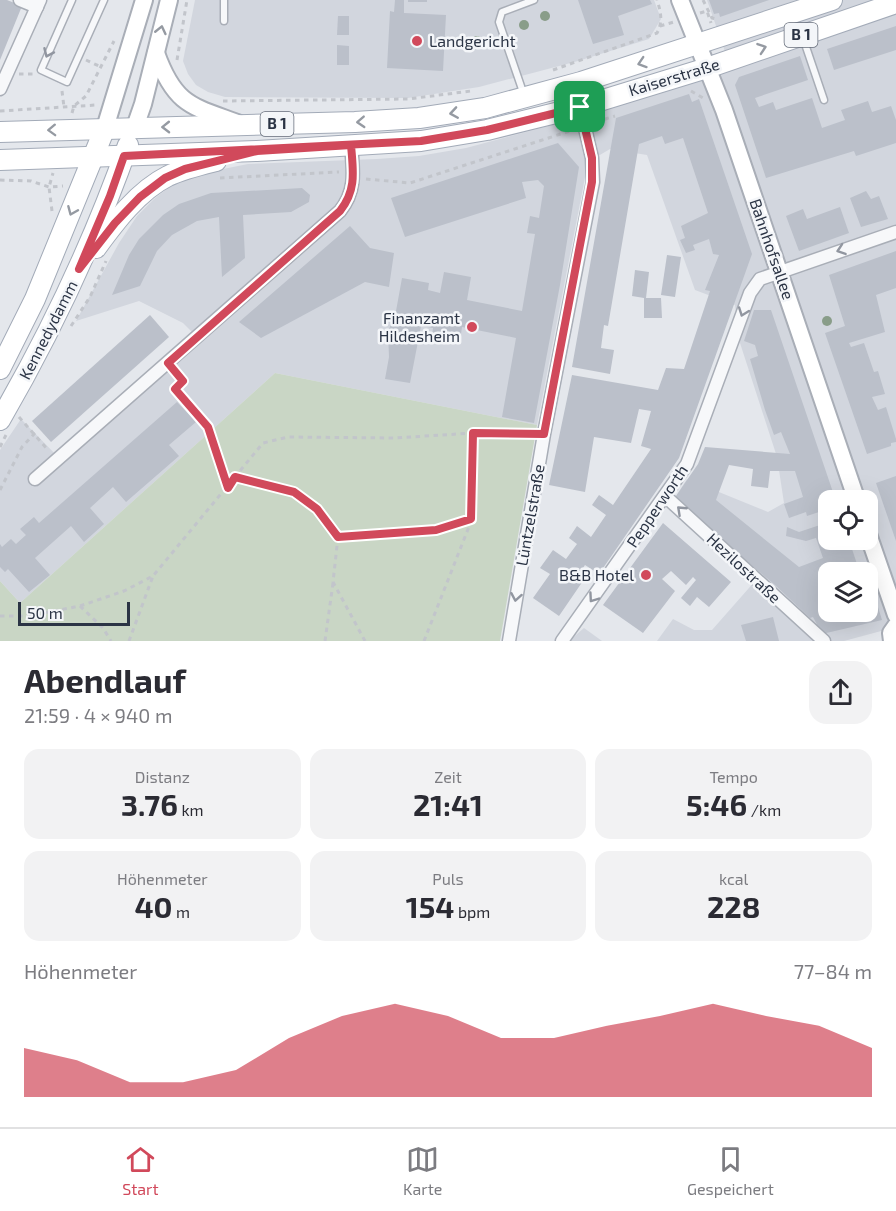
<!DOCTYPE html>
<html lang="de">
<head>
<meta charset="utf-8">
<style>
  :root { --surface:#fff; --page:#f2f2f3; --text:#2b2b33; --muted:#7c7c81; --line:#e1e1e2; --accent:#d1495b }
  body { margin:0; font-family:"Exo 2",sans-serif; background:var(--page); color:var(--text); height:100vh; display:flex; flex-direction:column; font-size:22px; white-space:nowrap }
  * { box-sizing:border-box; margin:0 }
  p { font-size:20px; color:var(--muted) }
  .icon { flex:none; width:33px; height:33px; fill:none; stroke:currentColor; stroke-width:2; stroke-linecap:round; stroke-linejoin:round }
  .map { position:relative; height:641px; overflow:hidden }
  .drawer { display:flex; flex-direction:column; background:var(--surface); flex:1 }
  .drawer>* { flex:none }
  .fabs { position:absolute; left:818px; top:490px; display:grid; gap:12px }
  .fabs a { display:grid; place-items:center; width:60px; height:60px; border-radius:12px; background:var(--surface); box-shadow:0 6px 24px #0002; font-size:30px }
  .scale { position:absolute; left:18px; bottom:15px; width:112px; box-sizing:border-box; padding-left:6px; border:3px solid #2b3445; border-top:0; font-size:16px; line-height:21px; white-space:nowrap; color:#2b3445; -webkit-text-stroke:4px #f4f6f9; paint-order:stroke }
  .pin { position:absolute; display:grid; place-items:center; width:51px; height:51px; color:#fff; margin:-26px; border-radius:12px; box-shadow:0 3px 9px #0006 }
  .round { display:grid; place-items:center; flex:none; width:63px; height:63px; border-radius:18px; background:var(--page) }
  .head { display:flex; align-items:center; justify-content:space-between; height:102px; padding:0 24px }
  h1 { font-size:33px; font-weight:700; line-height:45px }
  .figures { display:grid; grid-template-columns:repeat(3,1fr); gap:9px; height:102px; padding:6px 24px }
  .figures div { display:grid; align-content:center; border-radius:15px; background:var(--page); text-align:center }
  .figures b { font-size:30px; font-weight:700 }
  .figures small { font-size:16px; font-weight:400 }
  .figures p { font-size:16px }
  .chart { height:168px; padding:12px 24px }
  .chart p { display:flex; justify-content:space-between }
  .chart svg { width:100%; height:108px; margin-top:6px; fill:var(--accent); opacity:.7 }
  .menu { display:flex; justify-content:space-around; align-items:center; height:84px; border-top:2px solid var(--line); background:var(--surface); font-size:16px; color:var(--muted) }
  .menu a { display:grid; justify-items:center; gap:3px }
  .menu .active { color:var(--accent) }
  .map>svg:first-child { display:block }
  .built { fill:#d2d6de; fill-rule:evenodd }
  .green { fill:#c9d6c5 }
  .building { fill:#bbc0ca; fill-rule:evenodd }
  .lines { fill:none; stroke-linecap:round; stroke-linejoin:round }
  .lane-casing { stroke:#a9aeb7; stroke-width:9 }
  .street-casing { stroke:#a9aeb7; stroke-width:15 }
  .secondary-casing { stroke:#a9aeb7; stroke-width:20 }
  .primary-casing { stroke:#a3abb8; stroke-width:22 }
  .path { stroke:#c2c5cb; stroke-width:3; stroke-dasharray:4.5 4.5; stroke-linecap:butt }
  .lane { stroke:#f7f8fa; stroke-width:6 }
  .street { stroke:#f7f8fa; stroke-width:12 }
  .secondary { stroke:#fff; stroke-width:16 }
  .primary { stroke:#fff; stroke-width:20 }
  .tree { fill:#899d89 }
  .oneway { stroke:#959aa2 }
  .oneway2 { stroke:#9196a0 }
  .route-casing { stroke:#fff; stroke-width:12 }
  .route { stroke:#d1495b; stroke-width:8 }
  .poi-dot { fill:#d1495b; stroke:#f4f6f9; stroke-width:2 }
  .labels { text-anchor:middle; stroke-width:5; stroke-linejoin:round; paint-order:stroke }
  .shield { fill:#f4f6f9; stroke:#676e7b; stroke-width:1.5 }
  .shield-label { font-size:15px; font-weight:bold; fill:#2b3445 }
  .poi-label { font-size:16px; fill:#2b3445; stroke:#f4f6f9; text-anchor:end }
  .street-label { font-size:16px; fill:#2b3445; stroke:#f4f6f9 }
</style>
</head>
<body>
<div class="map">
<svg width="896" height="641" viewBox="0 0 896 641">
  <rect width="100%" height="100%" fill="#e4e7ec"/>
  <g class="built">
    <path d="M195,0H654L661,19L649,39L578,61L479,87L408,98L225,97L208,92L196,85L188,74L183,61Z"/>
    <path d="M707,0H896V627L844,641H657L673,619L694,630H712L756,580L674,499L687,479L768,512L784,503L777,457L740,343L735,305L695,290L647,155L610,149L588,162L537,425L275,373L20,603L0,581V450L21,419L60,459L200,340L183,323L139,301L76,321L119,243L137,216L154,199L177,181L208,172L248,164L377,159L419,156L466,148L583,117L730,66ZM828,501H867V540H828ZM828,573H867V612H828Z"/>
    <path d="M584,628L602,641H569Z"/>
  </g>
  <path class="green" d="M275,373L537,425L500,641H0V581L20,603Z"/>
  <g class="building">
    <path d="M0,0H7L22,6L0,60Z"/>
    <path d="M395,0H404V13L446,15L443,71L387,68L390,11L394,12Z"/>
    <rect x="408" y="0" width="19" height="2"/>
    <path d="M578,0H650L652,4L618,16L624,35L593,44Z"/>
    <path d="M709,0H769L720,17L719,13L714,14Z"/>
    <path d="M338,16H349V35H337Z"/>
    <path d="M896,26V50L834,70L827,49Z"/>
    <path d="M337,45L349,46V65H337Z"/>
    <path d="M800,56L808,80L755,98L759,107L773,102L776,110L812,98L822,128L845,120L841,110L868,101L872,112L891,106L896,120V143L856,156L854,151L766,178L735,85L739,77Z"/>
    <path d="M689,94L692,102L699,99L752,254L679,458L599,574L585,565L579,574L585,578L559,616L533,598L550,574L540,568L553,550L566,559L577,544L569,538L577,526L591,537L606,515L592,505L599,495L613,505L651,449L641,446L651,411L639,409L631,443L594,437L585,492L549,485L572,375L658,390L666,368L684,369L710,291L705,290L719,255L713,254L709,239L693,245L695,250L686,253L680,240L685,238L681,226L708,213L683,138L665,144L662,136L639,144L608,326L604,325L601,348L614,350L610,374L572,367L616,118Z"/>
    <path d="M558,143L579,167L560,285L534,423L502,417L516,338L462,327L460,341L432,336L433,328L421,326L410,383L385,379L389,357L388,332L396,311L402,278L429,283L428,290L440,293L444,272L471,277L467,300L522,311L535,234L527,233L530,216L539,218L544,186L538,180L522,182L526,198L405,237L391,198Z"/>
    <path d="M302,188L310,195L309,202L291,212L243,215L245,258L222,277L219,217L197,221L172,235L157,251L140,286L112,295L129,255L139,239L163,215L179,204L211,193Z"/>
    <path d="M866,191L871,199L879,196L888,219L861,227L850,198Z"/>
    <path d="M840,207L849,233L799,251L786,216L803,209L807,219Z"/>
    <path d="M350,226L370,248L394,253L389,287L365,282L261,338L239,322Z"/>
    <path d="M896,251V288L876,295L885,332L849,343L851,347L864,343L874,372L878,371L885,394L872,397L878,410L886,407L896,439V442L891,443V446L867,454L825,333L845,326L829,275Z"/>
    <path d="M667,255L681,257L675,297L661,295Z"/>
    <path d="M635,270L649,272L646,298H661L662,318H644V298L632,296Z"/>
    <path d="M754,310H771L836,501H828V540H849L860,573H828V596L819,600L821,605L828,603V612H867V595L874,594L882,620L822,634L813,617L810,618L775,585L674,499L698,464L705,447L790,454L781,432L774,435L765,410L750,359L758,356L755,345L744,341ZM729,465L753,469L751,486L768,488L770,471H795L803,497L784,504L789,518L806,512L807,516L822,511L826,523L799,532L787,527L786,536L806,541L816,538L823,558L799,567L716,500Z"/>
    <path d="M150,315L169,337L51,442L32,421Z"/>
    <path d="M177,402L196,422L169,445L179,456L126,502L113,487L90,508L104,524L84,542L71,526L35,558L50,575L29,592L8,569L5,572L0,567V544L2,547L11,539L16,544L26,535L20,529L34,517L39,523Z"/>
    <path d="M896,476V541L876,483Z"/>
    <path d="M663,523L731,582L709,607L697,597L690,606L681,598L696,580L693,577L686,585L671,571L662,579L675,591L643,633L603,605Z"/>
    <path d="M773,617L779,641H746L741,625Z"/>
  </g>
  <g class="lines">
    <g class="lane-casing">
      <g id="lane">
        <path d="M72,0L41,70L67,82L104,0"/>
        <path d="M224,21V0"/>
        <path d="M803,38L824,100"/>
        <path d="M524,95L499,22L502,12L534,0"/>
      </g>
    </g>
    <g class="street-casing">
      <g id="street">
        <path d="M20,0L37,7"/>
        <path d="M0,89L40,0"/>
        <path d="M35,479L340,211C357,190 353,170 351,145"/>
        <path d="M665,496L824,641"/>
        <path d="M509,641L544,434L593,182L592,158L580,107"/>
        <path d="M562,641L687,464L750,293L760,279L896,232"/>
      </g>
    </g>
    <g class="secondary-casing">
      <g id="secondary">
        <path d="M680,0L724,110L857,501"/>
        <path d="M156,53C175,106 192,106 240,124"/>
        <path d="M135,127L143,104L169,0"/>
        <path d="M105,128L144,0"/>
        <path d="M867,531L896,615"/>
        <path d="M892,641L891,633L896,626"/>
      </g>
    </g>
    <g class="primary-casing">
      <g id="primary">
        <path d="M0,132L355,122L419,118L485,108L581,82L832,0"/>
        <path d="M0,160L257,151L421,141L487,130L580,107L707,68L896,3"/>
        <path d="M96,248C115,222 138,191 168,176C183,169 200,165 216,161"/>
        <path d="M0,369L35,299L105,128"/>
        <path d="M0,420C51,332 94,241 128,145"/>
      </g>
    </g>
    <g class="path">
      <path d="M703,0L712,18L716,19"/>
      <path d="M700,13L707,11L711,23"/>
      <path d="M660,26L674,22"/>
      <path d="M86,60L101,67"/>
      <path d="M177,60L187,0"/>
      <path d="M553,70L657,33C663,22 661,12 657,0"/>
      <path d="M19,74H34"/>
      <path d="M62,91L64,107"/>
      <path d="M691,91L703,98"/>
      <path d="M223,101L408,99L471,91"/>
      <path d="M0,111L96,105"/>
      <path d="M72,113L74,106L86,96L114,41"/>
      <path d="M596,122L615,116"/>
      <path d="M220,178L339,172"/>
      <path d="M366,179L410,183L573,130"/>
      <path d="M0,180L31,181L49,187L63,186"/>
      <path d="M52,211L49,187L53,173"/>
      <path d="M71,326L90,297L106,261"/>
      <path d="M176,373L183,381L175,389L209,427L228,488"/>
      <path d="M19,417L48,450"/>
      <path d="M0,447L6,435"/>
      <path d="M236,477L294,492L317,509L338,537L436,530L472,519"/>
      <path d="M0,490L22,447L35,433"/>
      <path d="M338,537L333,582L365,641"/>
      <path d="M80,606L103,628L111,641"/>
      <path d="M0,616H28L80,606L124,591L153,576L263,443L288,437L395,438L473,433L530,434"/>
      <path d="M129,641L153,576"/>
      <path d="M325,641L333,583"/>
      <path d="M424,641L472,519L473,433"/>
    </g>
    <use href="#lane" class="lane"/>
    <use href="#street" class="street"/>
    <use href="#secondary" class="secondary"/>
    <use href="#primary" class="primary"/>
  </g>
  <g class="tree">
    <circle cx="545" cy="16" r="5"/>
    <circle cx="524" cy="25" r="5"/>
    <circle cx="477" cy="41" r="5"/>
    <circle cx="827" cy="321" r="5"/>
  </g>
  <defs><path id="oneway-chevron" d="M-2-3.5L2.5 0L-2 3.5" fill="none" stroke-width="1.6" stroke-linecap="round" stroke-linejoin="round" transform="scale(1.5)"/></defs>
  <g class="oneway">
    <use href="#oneway-chevron" transform="translate(161 30) rotate(-77)"/>
    <use href="#oneway-chevron" transform="translate(762 48) rotate(-19)"/>
    <use href="#oneway-chevron" transform="translate(642 63) rotate(162)"/>
    <use href="#oneway-chevron" transform="translate(454 113) rotate(171)"/>
    <use href="#oneway-chevron" transform="translate(361 122) rotate(177)"/>
    <use href="#oneway-chevron" transform="translate(166 127) rotate(179)"/>
    <use href="#oneway-chevron" transform="translate(52 130) rotate(178)"/>
    <use href="#oneway-chevron" transform="translate(72 211) rotate(113)"/>
  </g>
  <g class="oneway2">
    <use href="#oneway-chevron" transform="translate(48 53) rotate(114)"/>
    <use href="#oneway-chevron" transform="translate(841 250) rotate(161)"/>
    <use href="#oneway-chevron" transform="translate(743 312) rotate(110)"/>
    <use href="#oneway-chevron" transform="translate(681 510) rotate(-137)"/>
    <use href="#oneway-chevron" transform="translate(516 597) rotate(100)"/>
    <use href="#oneway-chevron" transform="translate(593 598) rotate(125)"/>
  </g>
  <g class="lines">
    <g class="route-casing">
      <path id="route" d="M580,107L487,130L421,141L124,156L110,196L79,269L115,223L140,197L165,178L185,169L257,151L351,145C353,170 357,190 340,211L168,363L183,381L175,389L208,427L228,488L235,477L294,492L317,509L338,537L436,530L471,519L473,433L544,434L592,182V158L580,107"/>
    </g>
    <use href="#route" class="route"/>
  </g>
  <g class="poi-dot">
    <circle cx="417" cy="41" r="6"/>
    <circle cx="472" cy="327" r="6"/>
    <circle cx="646" cy="575" r="6"/>
  </g>
  <g class="labels">
    <g class="shield">
      <rect x="784.5" y="23" width="33" height="24" rx="4.5"/>
      <rect x="260.5" y="112" width="33" height="24" rx="4.5"/>
    </g>
    <g class="shield-label">
      <text x="801" y="40">B 1</text>
      <text x="277" y="129">B 1</text>
    </g>
    <g class="poi-label">
      <text x="429" y="47" text-anchor="start">Landgericht</text>
      <text x="460" y="324">Finanzamt<tspan x="460" dy="18">Hildesheim</tspan></text>
      <text x="634" y="581">B&amp;B Hotel</text>
    </g>
    <g class="street-label">
      <text transform="translate(674 77) rotate(-17)" y="6">Kaiserstraße</text>
      <text transform="translate(772 249) rotate(71)" y="6">Bahnhofsallee</text>
      <text transform="translate(48 330) rotate(-63)" y="6">Kennedydamm</text>
      <text transform="translate(657 506) rotate(-56)" y="6">Pepperworth</text>
      <text transform="translate(530 515) rotate(-80)" y="6">Lüntzelstraße</text>
      <text transform="translate(744 568) rotate(43)" y="6">Hezilostraße</text>
    </g>
  </g>
</svg>
<div class="fabs">
<a><svg class="icon" aria-label="locate" viewBox="0 0 24 24"><circle cx="12" cy="12" r="6"/><path d="M12 2v4M12 18v4M2 12h4M18 12h4"/></svg></a>
<a><svg class="icon" aria-label="layers" viewBox="0 0 24 24"><path d="M12 4l9 5-9 5-9-5zM3 14l9 5 9-5"/></svg></a>
</div>
<div class="scale">50 m</div>
<div class="pin" style="left:580px;top:107px;background:#1e9e55"><svg class="icon" aria-label="arrive" viewBox="0 0 24 24"><path d="M6 21V4h12l-3 4 3 4H6"/></svg></div>
</div>
<section class="drawer">
<div class="head"><div><h1>Abendlauf</h1><p>21:59 · 4 × 940 m</p></div><a class="round"><svg class="icon" aria-label="share" viewBox="0 0 24 24"><path d="M12 15V3M7 8l5-5 5 5M5 13v7h14v-7"/></svg></a></div>
<div class="figures">
<div><p>Distanz</p><b>3.76<small> km</small></b></div>
<div><p>Zeit</p><b>21:41</b></div>
<div><p>Tempo</p><b>5:46<small> /km</small></b></div>
</div>
<div class="figures">
<div><p>Höhenmeter</p><b>40<small> m</small></b></div>
<div><p>Puls</p><b>154<small> bpm</small></b></div>
<div><p>kcal</p><b>228</b></div>
</div>
<div class="chart"><p><span>Höhenmeter</span>77–84 m</p>
<svg viewBox="0 0 160 44" preserveAspectRatio="none"><path d="M0 44V24L10 29L20 38L30 38L40 33L50 20L60 11L70 6L80 11L90 20L100 20L110 15L120 11L130 6L140 11L150 15L160 24V44z"/></svg>
</div>
</section>
<nav class="menu">
<a class="active"><svg class="icon" aria-label="home" viewBox="0 0 24 24"><path d="M3 11l9-7 9 7M6 9v11h12V9"/></svg>Start</a>
<a><svg class="icon" aria-label="map" viewBox="0 0 24 24"><path d="M3 6l6-2 6 2 6-2v14l-6 2-6-2-6 2zM9 4v14M15 6v14"/></svg>Karte</a>
<a><svg class="icon" aria-label="saved" viewBox="0 0 24 24"><path d="M7 4h10v16l-5-4-5 4z"/></svg>Gespeichert</a>
</nav>
</body>
</html>
